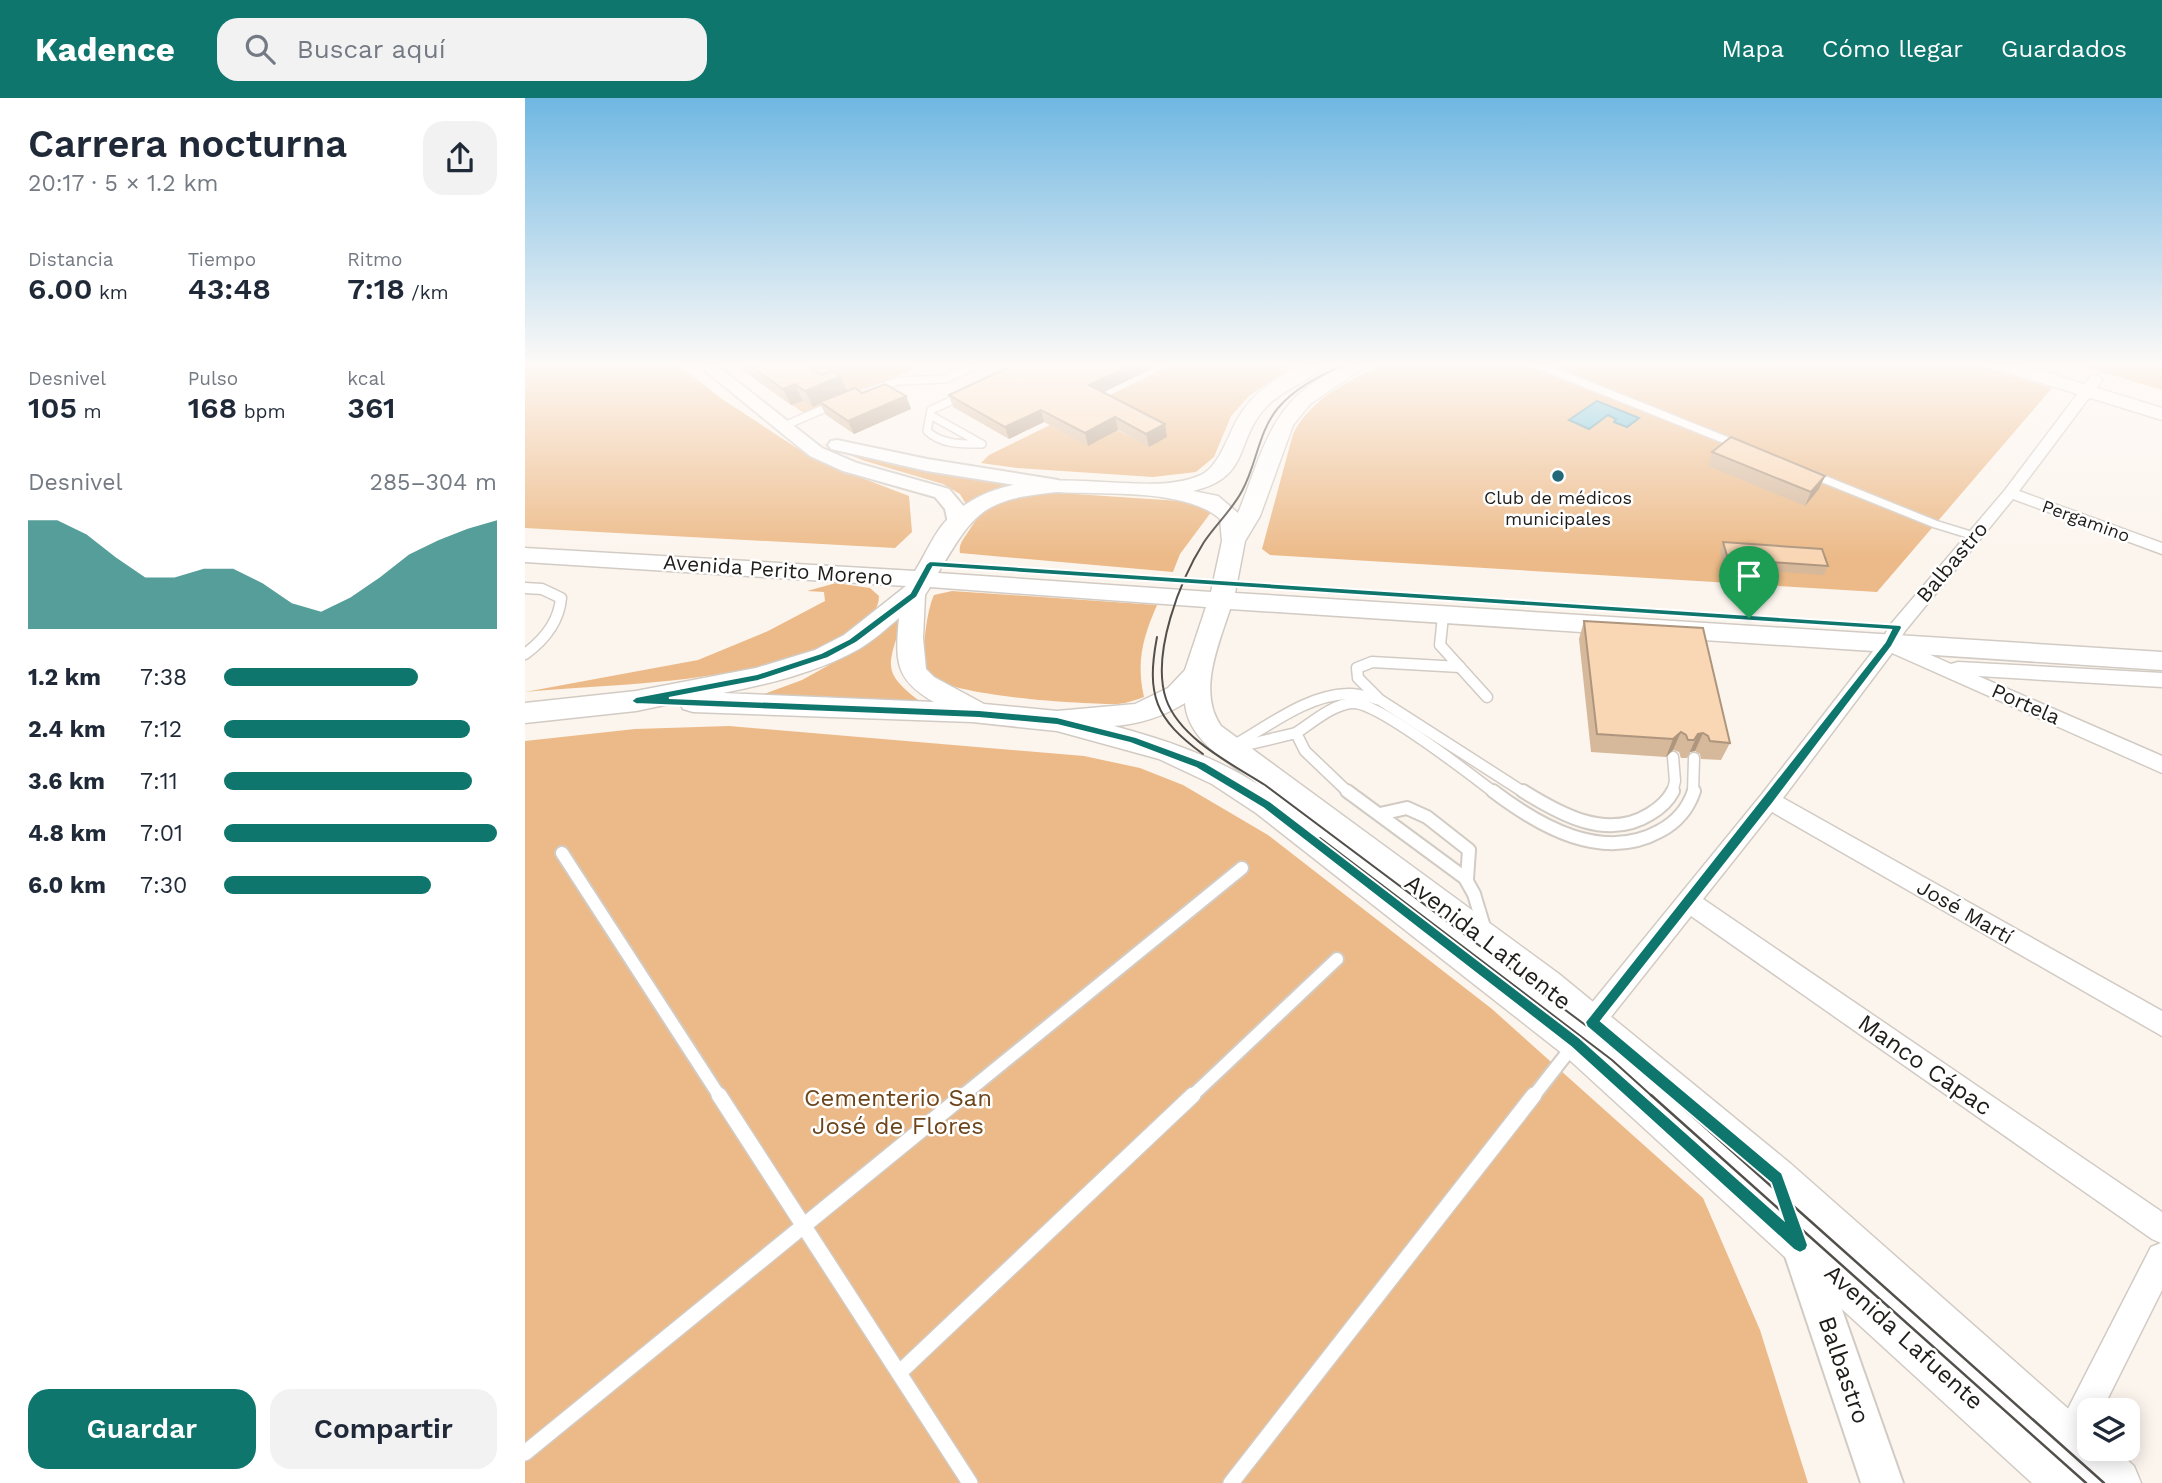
<!DOCTYPE html>
<html lang="es">
<head>
<meta charset="utf-8">
<style>
  :root { --surface:#fff; --page:#f2f2f3; --text:#1f2937; --muted:#747a83; --accent:#0f766e }
  body { margin:0; font-family:"Work Sans",sans-serif; background:var(--page); color:var(--text); height:100vh; display:flex; flex-direction:column; font-size:26px; white-space:nowrap }
  * { box-sizing:border-box; margin:0 }
  p { font-size:23px; color:var(--muted) }
  .icon { flex:none; width:38px; height:38px; fill:none; stroke:currentColor; stroke-width:2; stroke-linecap:round; stroke-linejoin:round }
  .map { position:relative; flex:1; overflow:hidden }
  .panel { display:flex; flex-direction:column; background:var(--surface); width:525px }
  .panel>* { flex:none }
  .tools { position:absolute; left:1552px; top:1300px; display:grid; gap:14px }
  .tools a { display:grid; place-items:center; width:63px; height:63px; border-radius:14px; background:var(--surface); box-shadow:0 4px 18px #0003; font-size:35px }
  .pin { position:absolute; display:grid; place-items:center; width:60px; height:60px; color:#fff; margin:-72px -30px; border-radius:50% 50% 50% 0; rotate:-45deg; box-shadow:0 0 7px #0007 }
  .pin .icon { rotate:45deg }
  .round { display:grid; place-items:center; flex:none; width:74px; height:74px; border-radius:21px; background:var(--page) }
  .head { display:flex; align-items:center; justify-content:space-between; height:119px; padding:0 28px }
  h1 { font-size:38px; font-weight:600; line-height:52px }
  .figures { display:grid; grid-template-columns:repeat(3,1fr); gap:10px; height:119px; padding:7px 28px }
  .figures div { display:grid; align-content:center }
  .figures b { font-size:30px; font-weight:600 }
  .figures small { font-size:19px; font-weight:400 }
  .figures p { font-size:19px }
  .chart { height:196px; padding:14px 28px }
  .chart p { display:flex; justify-content:space-between }
  .chart svg { width:100%; height:126px; margin-top:7px; fill:var(--accent); opacity:.7 }
  .action { display:flex; gap:14px; margin-top:auto; padding:14px 28px }
  .action a { flex:1; height:80px; border-radius:21px; background:var(--accent); color:#fff; font-size:28px; font-weight:600; line-height:80px; text-align:center }
  .action a+a { background:var(--page); color:var(--text) }
  ul { padding:0 28px; list-style:none; font-size:23px }
  li { display:grid; grid-template-columns:112px 84px 1fr; align-items:center; height:52px }
  li i { height:18px; border-radius:9px; background:var(--accent) }
  header { display:flex; align-items:center; gap:42px; box-sizing:border-box; height:98px; padding:0 35px; background:var(--accent); color:#fff }
  header strong { font-size:33px }
  nav { display:flex; gap:38px; margin-inline-start:auto; font-size:24px }
  .search { width:490px; height:63px; background:var(--page); display:flex; align-items:center; gap:18px; box-sizing:border-box; padding:0 24px; border-radius:21px; color:var(--muted); font-size:26px }
  main { display:flex; flex:1; min-height:0 }
  .map>svg:first-child { display:block }
  .green { fill:#ecba88 }
  .water { fill:#5bbcd8; stroke:#498c9f; stroke-width:2 }
  .lines { fill:none; stroke-linecap:round; stroke-linejoin:round }
  .service-far3-casing { stroke:#d2cbc4; stroke-width:10 }
  .service-far2-casing { stroke:#d2cbc4; stroke-width:13 }
  .service-far1-casing { stroke:#d2cbc4; stroke-width:16 }
  .service-casing { stroke:#d2cbc4; stroke-width:18 }
  .minor-casing { stroke:#d2cbc4; stroke-width:3 }
  .tertiary-casing { stroke:#d2cbc4; stroke-width:4 }
  .secondary-casing { stroke:#d2cbc4; stroke-width:3 }
  .service-far3 { stroke:#fff; stroke-width:7 }
  .service-far2 { stroke:#fff; stroke-width:10 }
  .service-far1 { stroke:#fff; stroke-width:12 }
  .service { stroke:#fff; stroke-width:15 }
  .minor { fill:#fff; fill-rule:evenodd }
  .tertiary { fill:#fff; fill-rule:evenodd }
  .secondary { fill:#fff; fill-rule:evenodd }
  .tram-far1 { stroke:#53504c; stroke-width:2 }
  .tram { stroke:#53504c; stroke-width:2.5 }
  .wall { fill:#d6b89b }
  .shaded-wall { fill:#ae967e }
  .building { fill:#f9d6b4; stroke:#ae967e; stroke-width:2 }
  .route { fill:#0f766e; stroke:#fff; stroke-width:2; fill-rule:evenodd }
  .poi-dot { fill:#246779; stroke:#fff; stroke-width:2.5 }
  .labels { text-anchor:middle; stroke-width:5; stroke-linejoin:round; paint-order:stroke }
  .far-poi-label { font-size:18px; fill:#1f1d1a; stroke:#fff }
  .far-street-label { font-size:18px; fill:#1f1d1a; stroke:#fff }
  .street-label { font-size:21px; fill:#1f1d1a; stroke:#fff }
  .near-street-label { font-size:24px; fill:#1f1d1a; stroke:#fff }
  .near-park-label { font-size:24px; fill:#6c451b; stroke:#fff }
</style>
</head>
<body>
<header>
<strong>Kadence</strong>
<div class="search"><svg class="icon" aria-label="search" viewBox="0 0 24 24"><circle cx="10" cy="10" r="6"/><path d="M15 15l6 6"/></svg>Buscar aquí</div>
<nav><a>Mapa</a><a>Cómo llegar</a><a>Guardados</a></nav>
</header>
<main>
<section class="panel">
<div class="head"><div><h1>Carrera nocturna</h1><p>20:17 · 5 × 1.2 km</p></div><a class="round"><svg class="icon" aria-label="share" viewBox="0 0 24 24"><path d="M12 15V3M7 8l5-5 5 5M5 13v7h14v-7"/></svg></a></div>
<div class="figures">
<div><p>Distancia</p><b>6.00<small> km</small></b></div>
<div><p>Tiempo</p><b>43:48</b></div>
<div><p>Ritmo</p><b>7:18<small> /km</small></b></div>
</div>
<div class="figures">
<div><p>Desnivel</p><b>105<small> m</small></b></div>
<div><p>Pulso</p><b>168<small> bpm</small></b></div>
<div><p>kcal</p><b>361</b></div>
</div>
<div class="chart"><p><span>Desnivel</span>285–304 m</p>
<svg viewBox="0 0 160 44" preserveAspectRatio="none"><path d="M0 44V6L10 6L20 11L30 19L40 26L50 26L60 23L70 23L80 28L90 35L100 38L110 33L120 26L130 18L140 13L150 9L160 6V44z"/></svg>
</div>
<ul>
<li><b>1.2 km</b>7:38<i style="width:71%"></i></li>
<li><b>2.4 km</b>7:12<i style="width:90%"></i></li>
<li><b>3.6 km</b>7:11<i style="width:91%"></i></li>
<li><b>4.8 km</b>7:01<i style="width:100%"></i></li>
<li><b>6.0 km</b>7:30<i style="width:76%"></i></li>
</ul>
<div class="action"><a>Guardar</a><a>Compartir</a></div>
</section>
<div class="map">
<svg width="1637" height="1385" viewBox="0 0 1637 1385">
  <rect width="100%" height="100%" fill="#fcf5ee"/>
  <g class="green">
    <path d="M0,266H153L197,301L290,362L384,398L387,434L370,450L0,430Z"/>
    <path d="M209,266H401L280,316Z"/>
    <path d="M648,266H771L724,298L706,318L689,359L671,374L628,379L492,370L456,365L464,357L525,327L563,347L592,332L624,348L641,338L573,303Z"/>
    <path d="M857,266H1449L1527,290L1352,494L745,457L737,451L768,336C787,299 822,285 857,266Z"/>
    <path d="M1550,266H1637V292Z"/>
    <path d="M297,346L319,352L489,384L465,393L442,408L435,396L418,386L340,363Z"/>
    <path d="M520,394L670,404L687,413L655,456L648,474L435,455C433,446 440,439 445,431C469,394 480,401 520,394Z"/>
    <path d="M311,485L345,490L354,498C354,512 345,519 334,527C254,586 98,585 0,594L173,562L243,533L300,503L299,494L282,493Z"/>
    <path d="M427,493L632,507C618,539 611,564 619,599C611,602 602,605 593,606C561,606 421,599 404,576C394,563 402,511 409,497Z"/>
    <path d="M372,519H376L377,523C363,568 356,574 396,604L239,596L277,582L315,561Z"/>
    <path d="M204,628L559,658L615,670L658,687L743,737L967,911L1178,1100L1235,1232L1283,1385H0V643L110,631Z"/>
  </g>
  <path class="water" d="M1072,303L1114,320L1102,329L1089,324L1091,321L1083,317L1064,331L1044,322Z"/>
  <g class="lines">
    <g class="service-far3-casing">
      <g id="service-far3">
        <path d="M1011,266L1213,347"/>
        <path d="M325,300L373,283L420,281L456,266"/>
        <path d="M405,317L457,346C437,346 417,347 402,333Z"/>
        <path d="M405,317L406,312L437,298"/>
        <path d="M259,328L310,306"/>
        <path d="M1286,376L1410,426L1449,438"/>
      </g>
    </g>
    <g class="service-far2-casing">
      <g id="service-far2">
        <path d="M0,490L17,491L36,500C34,524 19,542 0,556"/>
        <path d="M918,518L915,547L962,599"/>
        <path d="M853,600L833,580L832,570L847,564L935,569"/>
        <path d="M717,648L771,635"/>
        <path d="M706,649C741,630 781,597 822,596C833,595 844,599 855,602L1000,695"/>
        <path d="M824,695L780,653L771,635C788,624 808,606 828,605C853,604 946,677 970,695"/>
        <path d="M1147,695L1150,683L1148,659"/>
        <path d="M1168,695L1169,660"/>
      </g>
    </g>
    <g class="service-far1-casing">
      <g id="service-far1">
        <path d="M822,693L940,780L949,796L959,829"/>
        <path d="M968,693C1014,728 1077,765 1135,733C1152,724 1163,711 1169,693"/>
        <path d="M998,693C1035,716 1082,743 1125,716C1135,710 1143,703 1148,693"/>
        <path d="M855,716L882,710L902,719L944,752L942,781"/>
        <path d="M37,755L195,999"/>
        <path d="M436,999L717,770"/>
        <path d="M666,999L812,861"/>
        <path d="M1008,999L1047,949"/>
      </g>
    </g>
    <g class="service-casing">
      <g id="service">
        <path d="M194,997L445,1385"/>
        <path d="M374,1275L668,997"/>
        <path d="M0,1355L439,997"/>
        <path d="M706,1385L1009,997"/>
      </g>
    </g>
    <g class="minor-casing">
      <path id="minor" d="M1571,277L1578,281L1494,393L1637,445V456L1488,401L1380,533L1374,543L1426,566L1433,564L1637,575V589L1453,578L1637,658V675L1367,555L1258,700L1637,913V938L1247,714L1178,801L1637,1114V1192L1577,1312H1564V1338L1555,1358L1543,1363L1531,1358L1526,1346L1531,1334L1626,1149L1636,1145L1627,1141L1166,818L1070,939L1061,943L1052,939L1048,931L1052,923L1237,696L1356,543L1366,526L1480,392L1566,278Z"/>
    </g>
    <g class="tertiary-casing">
      <g id="tertiary">
        <path d="M172,266H190L297,350L332,365L424,391L440,410L441,425L438,429H424L420,411L410,399L318,373L285,358Z"/>
        <path d="M312,342L402,361L533,382L543,388L533,394L402,373L306,351L303,347L306,343Z"/>
        <path d="M1277,1133L1290,1139L1296,1152L1378,1385H1336L1258,1152L1264,1139Z"/>
      </g>
    </g>
    <g class="secondary-casing">
      <g id="secondary">
        <path d="M778,266H801C790,280 759,291 743,307C708,342 728,379 668,393L693,398L713,415C734,365 743,312 793,282C813,270 821,266 844,266L785,306L768,327L735,418L720,443L710,495L1637,554V572L705,511C694,546 672,594 696,628L1034,876L1266,1066L1564,1329V1351H1590L1609,1368L1616,1385H1507L1038,956L731,715L687,686L634,661L532,633L447,624L168,614L158,611L154,604L111,613L0,625V605L111,593L231,570L290,552L319,537L381,488L0,464V450L390,473C401,456 410,432 425,419C472,374 537,382 598,385C625,386 650,388 676,377C697,367 704,330 719,311C734,290 756,278 778,266ZM533,394C578,397 661,390 695,421L697,443L686,494L413,475C450,412 459,401 533,394ZM405,489L681,509L660,572L643,590L610,606L532,613L459,606L409,579L401,571L398,540L400,497ZM374,520C370,563 370,582 409,604L198,595C244,586 293,574 334,551C348,543 361,531 374,520ZM660,605C663,644 706,665 734,687C688,658 641,642 589,628C615,626 637,619 660,605Z"/>
        <path d="M1466,266H1494L1637,310V322L1468,270Z"/>
      </g>
    </g>
    <use href="#service-far3" class="service-far3"/>
    <use href="#service-far2" class="service-far2"/>
    <use href="#service-far1" class="service-far1"/>
    <use href="#service" class="service"/>
    <use href="#minor" class="minor"/>
    <use href="#tertiary" class="tertiary"/>
    <use href="#secondary" class="secondary"/>
    <g class="tram-far1">
      <path d="M819,266C795,278 771,289 753,310C733,334 732,366 717,393C707,412 691,426 679,444C655,482 626,556 641,601C655,641 707,666 740,687L1091,950L1146,999"/>
      <path d="M632,539C621,597 630,621 678,656"/>
      <path d="M795,740L1087,962L1128,999"/>
    </g>
    <g class="tram">
      <path d="M1126,997L1561,1385"/>
      <path d="M1144,997L1579,1385"/>
    </g>
  </g>
  <g class="wall">
    <path d="M209,266H280L296,277L316,278L322,293L337,295L381,298L386,311L329,336L301,317L295,306L288,309L278,303L266,307Z"/>
    <path d="M636,266L578,294L642,339L624,349L593,332L563,348L519,324L484,341L428,309L424,297Z"/>
    <path d="M1187,354L1300,378L1294,391L1280,408L1183,368Z"/>
    <path d="M1198,444L1303,468L1299,477L1199,470L1195,454Z"/>
    <path d="M1059,523L1205,645L1196,662L1176,661L1175,656L1170,653L1165,654L1162,660H1156L1154,654L1148,652L1141,659L1066,654L1054,541Z"/>
  </g>
  <g class="shaded-wall">
    <path d="M609,266H636L567,300L564,287Z"/>
    <path d="M316,278L323,295L295,304V306L288,309L280,293Z"/>
    <path d="M270,286L278,303L266,307L258,291Z"/>
    <path d="M381,298L386,311L329,336L323,323Z"/>
    <path d="M516,312L519,324L484,341L480,329Z"/>
    <path d="M590,319L593,332L563,348L560,335Z"/>
    <path d="M640,326L642,339L624,349L621,336Z"/>
    <path d="M1300,378L1294,391L1280,408L1286,394Z"/>
    <path d="M1156,634L1148,652L1141,659L1148,641Z"/>
    <path d="M1178,635L1170,653L1165,654L1162,660L1173,636Z"/>
  </g>
  <g class="building">
    <path d="M223,266H280L296,277L308,273L316,278L280,293L270,286L258,291Z"/>
    <path d="M490,266H609L564,287L640,326L621,336L590,319L560,335L516,312L480,329L424,297Z"/>
    <path d="M360,286L381,298L323,323L295,304L330,290L337,295Z"/>
    <path d="M1206,339L1300,378L1286,394L1187,354Z"/>
    <path d="M1198,444L1297,451L1303,468L1203,461Z"/>
    <path d="M1059,523L1178,530L1205,645L1185,643L1183,638L1178,635L1173,636L1169,642H1163L1161,637L1156,634L1148,641L1072,636Z"/>
  </g>
  <linearGradient id="sky" x2="0" y2="1"><stop stop-color="#6fb7e2"/><stop offset="0.58" stop-color="#fefaf7"/><stop offset="1" stop-color="#fefaf7" stop-opacity="0"/></linearGradient>
  <rect width="1637" height="460" fill="url(#sky)"/>
  <path class="route" d="M405,463L1376,527L1377,530L1367,548L1248,705L1076,923L1257,1075L1283,1147L1281,1152L1275,1155L1269,1152L1046,949L738,710L671,670L605,645L532,627L454,620L111,606L106,603L111,599L232,576L296,555L324,541L385,495L401,466ZM408,469L1366,532L1360,544L1060,924L1062,929L1246,1085L1258,1121L1055,940L746,704L679,664L611,639L532,619L454,612L144,600L233,583L303,560L331,545L392,499Z"/>
  <circle class="poi-dot" cx="1033" cy="378" r="7"/>
  <g class="labels">
    <g class="far-poi-label">
      <text x="1033" y="406">Club de médicos<tspan x="1033" dy="21">municipales</tspan></text>
    </g>
    <g class="far-street-label">
      <text transform="translate(1561 423) rotate(20)" y="6">Pergamino</text>
    </g>
    <g class="street-label">
      <text transform="translate(1427 464) rotate(-50)" y="7">Balbastro</text>
      <text transform="translate(253 472) rotate(4)" y="7">Avenida Perito Moreno</text>
      <text transform="translate(1501 606) rotate(24)" y="7">Portela</text>
      <text transform="translate(1440 814) rotate(30)" y="7">José Martí</text>
    </g>
    <g class="near-street-label">
      <text transform="translate(963 844) rotate(38)" y="8">Avenida Lafuente</text>
      <text transform="translate(1400 967) rotate(35)" y="8">Manco Cápac</text>
      <text transform="translate(1379 1239) rotate(42)" y="8">Avenida Lafuente</text>
      <text transform="translate(1319 1272) rotate(71)" y="8">Balbastro</text>
    </g>
    <g class="near-park-label">
      <text x="373" y="1008">Cementerio San<tspan x="373" dy="28">José de Flores</tspan></text>
    </g>
  </g>
</svg>
<div class="tools">
<a><svg class="icon" aria-label="layers" viewBox="0 0 24 24"><path d="M12 4l9 5-9 5-9-5zM3 14l9 5 9-5"/></svg></a>
</div>
<div class="pin" style="left:1224px;top:520px;background:#1e9e55"><svg class="icon" aria-label="arrive" viewBox="0 0 24 24"><path d="M6 21V4h12l-3 4 3 4H6"/></svg></div>
</div>
</main>
</body>
</html>
